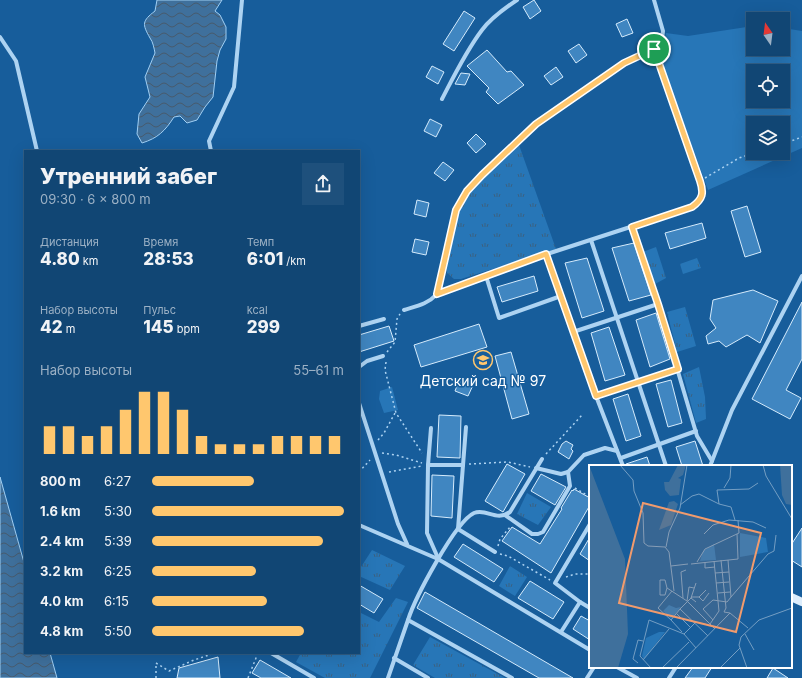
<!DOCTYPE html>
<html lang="ru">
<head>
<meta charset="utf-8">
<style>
  :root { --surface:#114674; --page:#1e507c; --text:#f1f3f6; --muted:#9cb1c5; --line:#305e86; --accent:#ffc76e }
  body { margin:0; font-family:Inter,sans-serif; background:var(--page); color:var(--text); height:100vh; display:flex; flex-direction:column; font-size:15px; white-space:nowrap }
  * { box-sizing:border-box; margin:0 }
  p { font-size:13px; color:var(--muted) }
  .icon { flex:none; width:22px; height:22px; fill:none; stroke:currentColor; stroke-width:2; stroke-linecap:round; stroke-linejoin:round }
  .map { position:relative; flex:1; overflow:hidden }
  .sheet { position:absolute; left:24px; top:150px; width:336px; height:504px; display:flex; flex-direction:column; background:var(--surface); border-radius:0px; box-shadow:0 4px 16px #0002,0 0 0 1px var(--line) }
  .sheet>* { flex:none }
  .needle { width:26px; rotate:346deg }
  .controls { position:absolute; left:746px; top:12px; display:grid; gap:8px }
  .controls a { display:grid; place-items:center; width:44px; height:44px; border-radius:0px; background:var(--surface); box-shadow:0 4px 16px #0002,0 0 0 1px var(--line); font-size:20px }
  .pin { position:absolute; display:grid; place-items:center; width:34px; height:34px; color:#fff; margin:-17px; border:2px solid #fff; border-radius:50%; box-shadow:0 1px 4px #0007 }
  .round { display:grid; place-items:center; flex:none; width:42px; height:42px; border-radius:0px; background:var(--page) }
  .overview { display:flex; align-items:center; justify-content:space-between; height:68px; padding:0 16px }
  h1 { font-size:22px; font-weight:800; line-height:30px }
  .metrics { display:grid; grid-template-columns:repeat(3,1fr); gap:6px; height:68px; padding:4px 16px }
  .metrics div { display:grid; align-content:center }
  .metrics b { font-size:17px; font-weight:800 }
  .metrics small { font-size:11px; font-weight:400 }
  .metrics p { font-size:11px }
  .chart { height:112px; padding:8px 16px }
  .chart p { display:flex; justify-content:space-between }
  .chart svg { width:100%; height:72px; margin-top:4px; stroke:var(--accent); stroke-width:6 }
  ul { padding:0 16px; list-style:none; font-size:13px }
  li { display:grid; grid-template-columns:64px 48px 1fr; align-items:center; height:30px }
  li i { height:10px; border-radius:5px; background:var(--accent) }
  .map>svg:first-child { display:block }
  .grass { fill:#2776b7; fill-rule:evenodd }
  .park { fill:url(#park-tufts) }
  .water { fill:url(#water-waves); stroke:#a0cff4 }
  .building { fill:#4086c1; stroke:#d5ebfc }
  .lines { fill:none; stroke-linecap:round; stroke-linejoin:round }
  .path { stroke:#add3f2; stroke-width:1.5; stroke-dasharray:2 3; stroke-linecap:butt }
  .street { stroke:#add3f2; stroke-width:4 }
  .secondary { stroke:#dcedfc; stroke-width:8 }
  .route-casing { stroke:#fff; stroke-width:8 }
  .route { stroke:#ffc76e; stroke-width:5 }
  .labels { text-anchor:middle; stroke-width:3; stroke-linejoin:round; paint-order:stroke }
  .poi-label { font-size:14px; fill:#fff; stroke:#175d9b }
  .inset-road { fill:none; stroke:#749ec3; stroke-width:1 }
  .view { fill:#f19b6d; fill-opacity:0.15; stroke:#f19b6d; stroke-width:2 }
  .inset-edge { fill:none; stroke:#fff; stroke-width:2 }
</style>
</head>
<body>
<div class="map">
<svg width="802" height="678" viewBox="0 0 802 678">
  <defs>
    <pattern id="park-tufts" width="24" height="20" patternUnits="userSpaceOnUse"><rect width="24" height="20" fill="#2776b7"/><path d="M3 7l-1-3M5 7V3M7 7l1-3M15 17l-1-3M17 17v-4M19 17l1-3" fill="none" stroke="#3a6182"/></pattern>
    <pattern id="water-waves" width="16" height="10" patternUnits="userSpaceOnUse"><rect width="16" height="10" fill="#3f709c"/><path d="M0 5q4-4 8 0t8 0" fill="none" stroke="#475a6c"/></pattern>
  </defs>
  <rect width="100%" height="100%" fill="#175d9b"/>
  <g class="grass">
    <path d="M753,26V49H783V28L802,31V148L708,190L657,50L663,44L666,33L688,36ZM753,71H783V101H753ZM753,123H783V153H753Z"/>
    <path d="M392,387L398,410L384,413L379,399L380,391Z"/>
  </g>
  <g class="park">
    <path d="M519,145L556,249L461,279H454L447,273V268C453,242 455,213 469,190L514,148Z"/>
    <path d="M656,247L666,278L655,284L643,252Z"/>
    <path d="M697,258L701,268L683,274L680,264Z"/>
    <path d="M685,307L696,346L677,352L667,312Z"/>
    <path d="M699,367L705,397L706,419L696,423L683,374Z"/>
    <path d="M527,493L551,507L538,525L517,514Z"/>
    <path d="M372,550L405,566L390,590L359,576V570Z"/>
    <path d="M510,566L527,577L515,596L499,586Z"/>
    <path d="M396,598L408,602L370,678H325L296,662L301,653H359V612L379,622Z"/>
    <path d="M430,637L505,678H435L413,665Z"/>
  </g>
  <g class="water">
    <path d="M157,0H222L215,11L220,15L226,27V39L220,50L217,61L213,97L205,107L197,120L187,123L180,116L174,117C165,131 158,138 142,143L137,134L139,114L150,97L145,77L155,53C154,48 153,42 150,38C142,24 142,21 155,11Z"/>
    <path d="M0,477L25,566V653H50L57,678H0Z"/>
  </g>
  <g class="building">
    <path d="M534,0L541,11L530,19L523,7Z"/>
    <path d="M464,11L475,18L454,51L443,44Z"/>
    <path d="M627,19L633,33L622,37L616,24Z"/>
    <path d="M579,44L587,55L576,63L568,51Z"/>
    <path d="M487,50L507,72L511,71L524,85L498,104L486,92L489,88L467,66Z"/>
    <path d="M432,66L444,72L438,84L426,77Z"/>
    <path d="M556,67L563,77L551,85L544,76Z"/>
    <path d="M461,73L470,74L465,85L455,84Z"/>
    <path d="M430,119L442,125L436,137L424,131Z"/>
    <path d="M476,134L486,144L476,153L467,143Z"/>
    <path d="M443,162L454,170L445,181L434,173Z"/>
    <path d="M417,200L429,203L426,217L414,214Z"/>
    <path d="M747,206L761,252L745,257L731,211Z"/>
    <path d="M702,223L706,238L670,249L665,233Z"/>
    <path d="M415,239L429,242L426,255L412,252Z"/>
    <path d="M634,243L651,295L629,301L612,248Z"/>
    <path d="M587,258L604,311L582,318L565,263Z"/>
    <path d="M534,276L538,291L502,302L497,287Z"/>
    <path d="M753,290L778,301L760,343L747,335L726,347L719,341L708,344L706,336L716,328L710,319L713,300Z"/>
    <path d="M802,302V359L786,390L801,398L790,419L752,399Z"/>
    <path d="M656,313L670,359L650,367L636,320Z"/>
    <path d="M479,324L487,347L421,367L414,345Z"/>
    <path d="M389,326L394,341L359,352V335Z"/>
    <path d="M609,327L625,375L605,381L591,333Z"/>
    <path d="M511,352L529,414L512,419L495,356Z"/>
    <path d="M460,378L474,383L468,396L455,391Z"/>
    <path d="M671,380L682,423L668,427L656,384Z"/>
    <path d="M628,394L641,436L626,441L613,399Z"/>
    <path d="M439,415L461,416L460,458L437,457Z"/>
    <path d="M566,441L573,445L571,449L573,451L569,459L558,452L562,444Z"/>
    <path d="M695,441L703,466H682L676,447Z"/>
    <path d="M647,457L650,466H626V464Z"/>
    <path d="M507,464L525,474L503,512L485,501Z"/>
    <path d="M541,474L566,487L555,505L531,491Z"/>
    <path d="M432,475L454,476L452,518L431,516Z"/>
    <path d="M574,489L590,498V505L551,573L502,541L512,527L540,544L562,509L561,508L572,490L573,491Z"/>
    <path d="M802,528V567L791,560V545Z"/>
    <path d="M590,537V561L580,554Z"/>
    <path d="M463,544L503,569L494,582L454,557Z"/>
    <path d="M530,581L564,602L553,619L518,598Z"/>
    <path d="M359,585L383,599L374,613L359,604Z"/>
    <path d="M425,592L573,678H539L417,608Z"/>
    <path d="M581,616L590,621V640L573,629Z"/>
    <path d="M218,657L220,678H177L179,668Z"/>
    <path d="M260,660L291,678H261L252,673Z"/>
    <path d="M693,667H712L705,678H685Z"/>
    <path d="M773,668L788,678H767Z"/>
  </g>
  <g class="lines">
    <g class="path">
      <path d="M783,144L802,137"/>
      <path d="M705,178L739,158L754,153"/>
      <path d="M387,352L395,342L397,319L400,314"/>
      <path d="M386,362L385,370L396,413L422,453"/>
      <path d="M378,440L384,433L395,413"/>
      <path d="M382,453L396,455L422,463"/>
      <path d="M546,454L583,414"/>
      <path d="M469,464L508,462L530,467"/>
      <path d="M359,472L370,460"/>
      <path d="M389,472L422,466"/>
      <path d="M575,488L590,497"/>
      <path d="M498,546L500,539L511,526"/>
      <path d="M500,554L508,556L550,580"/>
      <path d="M566,577L575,574H590"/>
      <path d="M156,678V663L169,671L194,660L215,653"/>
      <path d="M248,678L258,653"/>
    </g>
    <g class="street">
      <path d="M0,37L16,61L37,151"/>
      <path d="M442,99C454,76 466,51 482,30C491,18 505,8 517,0"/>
      <path d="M211,151L209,141L234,87L242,0"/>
      <path d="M632,227L658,304L697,436L712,461L710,466"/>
      <path d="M591,240L666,466"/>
      <path d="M547,254L596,396L623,466"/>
      <path d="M486,276L499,318L561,296"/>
      <path d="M437,294L456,210L467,191L482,175L536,124L625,63L654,49L658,45L662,39L663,31L654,0"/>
      <path d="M404,310C417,306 428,304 437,294L547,254L692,207C701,200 703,195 701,184L654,49"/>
      <path d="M359,326L384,319"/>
      <path d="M573,332L658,304"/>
      <path d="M359,367L367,361L383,356"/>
      <path d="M596,396L678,369"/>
      <path d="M359,403L398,524L407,544"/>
      <path d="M466,427L458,529L495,552"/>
      <path d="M621,458L696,431"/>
      <path d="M712,461L732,410L802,276"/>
      <path d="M428,465L431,428"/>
      <path d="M536,468L561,474L568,472L584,455L605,448L617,451"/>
      <path d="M505,515L532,534H538L543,532L570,486L568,472"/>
      <path d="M590,524L555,583L580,602L590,608"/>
      <path d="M359,525L438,559L590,650"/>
      <path d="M438,558L427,533L428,465H463"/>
      <path d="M561,632L580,602"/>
      <path d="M271,653L314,678"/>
      <path d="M394,658L428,678"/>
      <path d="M617,667L637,678"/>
      <path d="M388,678L408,620"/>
      <path d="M512,678L408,620C415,598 455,522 474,513C487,508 496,522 510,512L542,459"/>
      <path d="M587,678L594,667"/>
      <path d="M669,678L676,667"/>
    </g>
    <path class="secondary" d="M791,597L802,602"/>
  </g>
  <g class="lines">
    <g class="route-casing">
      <path id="route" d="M654,49L700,181C704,193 703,199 692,207L632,227L658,304L678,369L596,396L546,254L437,294L456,210L467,191L482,175L536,124L624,63Z"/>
    </g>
    <use href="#route" class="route"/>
  </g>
  <defs>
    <g id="school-ring" transform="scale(1)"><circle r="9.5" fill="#175d9b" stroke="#ffc76e" stroke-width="1.5"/><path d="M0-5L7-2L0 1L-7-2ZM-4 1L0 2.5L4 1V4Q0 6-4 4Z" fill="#ffc76e"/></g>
  </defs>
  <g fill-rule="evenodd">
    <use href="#school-ring" x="483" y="360"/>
  </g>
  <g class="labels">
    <g class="poi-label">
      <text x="483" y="386">Детский сад № 97</text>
    </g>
  </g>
  <g transform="translate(589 465)">
    <rect width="203" height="203" fill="#175d9b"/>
    <path d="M151,68L177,73L179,87L151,92Z" fill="#2776b7"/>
    <path d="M125,79L127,95L111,96L114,86ZM80,140L87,143L92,142L82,154L74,146ZM70,167H76L55,194L53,191L57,173Z" fill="#2776b7"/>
    <path d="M0,0L36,94L39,169L29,203H0ZM89,0H97L94,10L89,13L92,14L90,30L81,31L76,25L75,17H80ZM191,0H203V40L197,39L193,30ZM85,36L89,39L82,60L70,65L80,37Z" fill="#3f709c"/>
    <path class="inset-road" d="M31,0L44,15L45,26L54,48L55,78L59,81L76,82L80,87L85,126M174,0L177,11L203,54M135,23L141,13L142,0M91,40L103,31L110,29L130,39M146,55L142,42L130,39L128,25L160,24L169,18M115,69L124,60L140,55L164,57L177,63M77,82L80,67L91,43L98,0M108,97L116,84L150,68L149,55M116,97V103L126,102M102,99L149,94L148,69M82,101L99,99M126,108L140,107M127,118L140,117M78,123L76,130H71V115H76L78,123L98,136L126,164M117,125L110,132H103L91,144L119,171M83,126L69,143L82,155L91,144M129,128L141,127M110,132L114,136L120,128M142,132L179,89L185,86L187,70M94,133L92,107L97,105M98,136L100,122L105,123M107,137L102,133L107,118M141,148L159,163M88,149L101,162M82,155L93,167M124,155L114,144L124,135L138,137L142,132L139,95M106,158L95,169L107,183M121,159L130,146L125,96M156,169L165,185M54,195L80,164M49,198L44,194L49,175L54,176M62,203L51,191L60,155L95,169M73,203L100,177M87,203L141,148L135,147L137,143L132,95M131,203L151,183M158,203L150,180L152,172L170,155L203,143"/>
    <path class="view" d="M54,38L172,68L147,167L30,138Z"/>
    <rect width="203" height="203" class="inset-edge"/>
  </g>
</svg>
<div class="controls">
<a><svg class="needle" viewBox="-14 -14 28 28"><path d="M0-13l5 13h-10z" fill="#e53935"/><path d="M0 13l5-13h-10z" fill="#9cb1c5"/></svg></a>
<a><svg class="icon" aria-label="locate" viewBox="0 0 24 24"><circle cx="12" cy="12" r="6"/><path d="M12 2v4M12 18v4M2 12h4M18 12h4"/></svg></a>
<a><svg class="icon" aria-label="layers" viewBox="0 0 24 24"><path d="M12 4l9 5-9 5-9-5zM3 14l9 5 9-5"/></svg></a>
</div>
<div class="pin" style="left:654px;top:49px;background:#1e9e55"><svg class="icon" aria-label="arrive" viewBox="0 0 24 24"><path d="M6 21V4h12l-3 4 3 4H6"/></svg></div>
<section class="sheet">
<div class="overview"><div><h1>Утренний забег</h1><p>09:30 · 6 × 800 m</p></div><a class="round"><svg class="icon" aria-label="share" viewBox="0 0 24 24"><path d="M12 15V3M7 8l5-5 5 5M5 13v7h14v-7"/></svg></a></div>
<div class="metrics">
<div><p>Дистанция</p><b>4.80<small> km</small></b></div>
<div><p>Время</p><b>28:53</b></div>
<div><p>Темп</p><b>6:01<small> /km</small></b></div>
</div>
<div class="metrics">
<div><p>Набор высоты</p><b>42<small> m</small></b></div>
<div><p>Пульс</p><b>145<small> bpm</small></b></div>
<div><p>kcal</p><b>299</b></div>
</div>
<div class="chart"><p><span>Набор высоты</span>55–61 m</p>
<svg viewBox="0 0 160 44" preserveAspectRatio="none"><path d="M5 44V27M15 44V27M25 44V33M35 44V27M45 44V17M55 44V6M65 44V6M75 44V17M85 44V33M95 44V38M105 44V38M115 44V38M125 44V33M135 44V33M145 44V33M155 44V33"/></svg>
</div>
<ul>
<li><b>800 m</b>6:27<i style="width:53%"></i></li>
<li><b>1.6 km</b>5:30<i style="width:100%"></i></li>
<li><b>2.4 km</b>5:39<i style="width:89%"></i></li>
<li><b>3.2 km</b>6:25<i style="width:54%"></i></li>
<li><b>4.0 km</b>6:15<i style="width:60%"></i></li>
<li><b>4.8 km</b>5:50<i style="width:79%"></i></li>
</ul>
</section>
</div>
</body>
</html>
